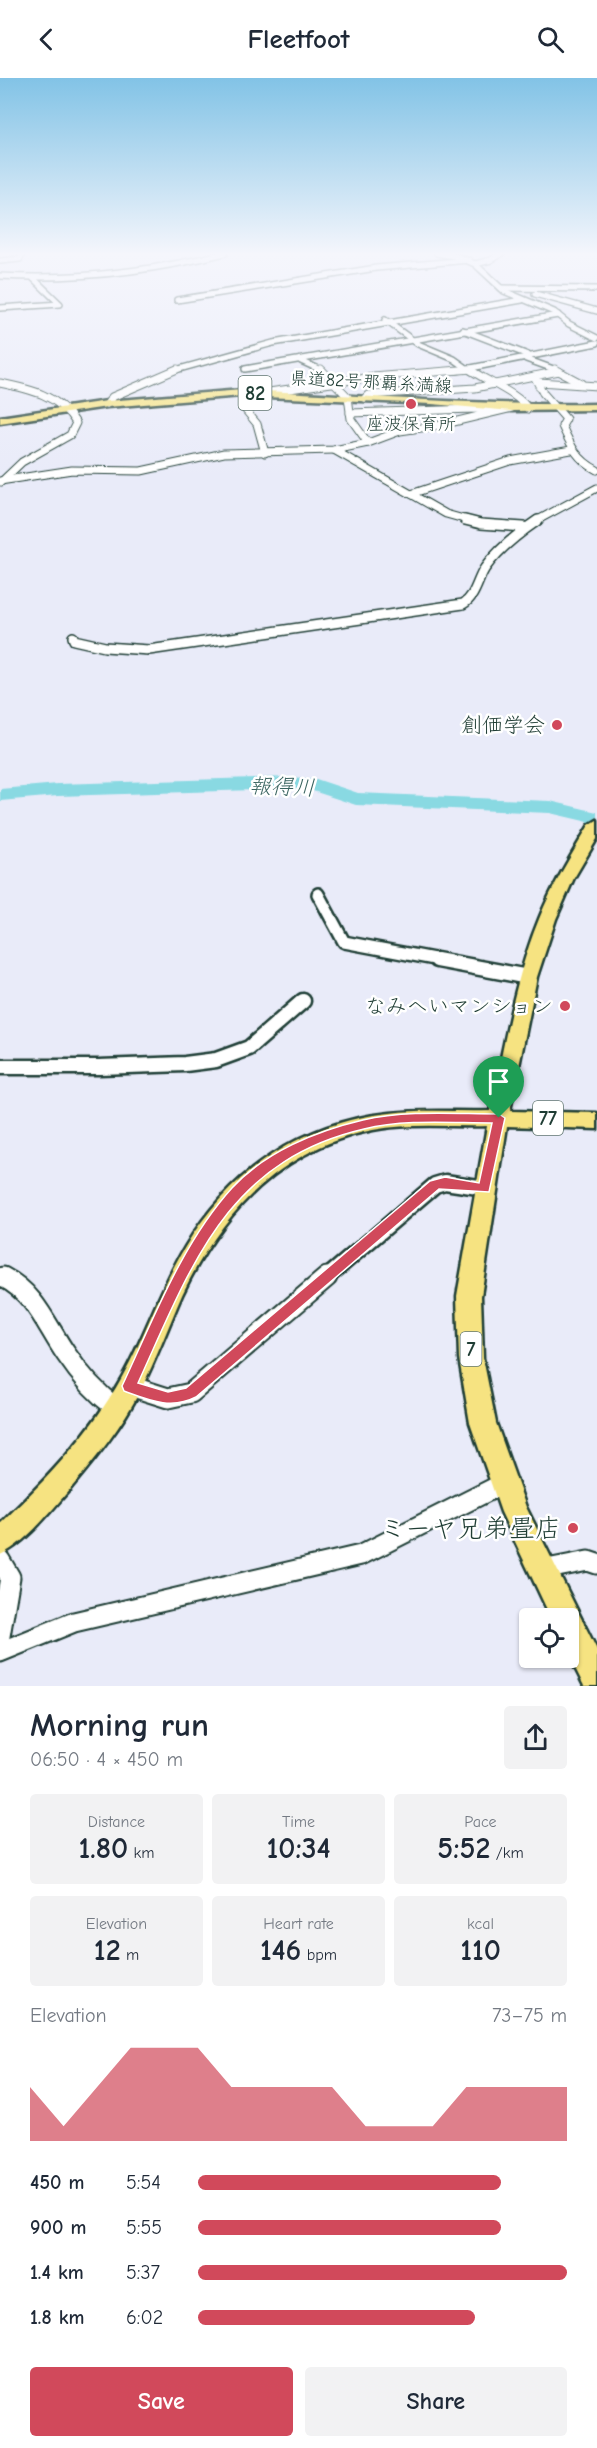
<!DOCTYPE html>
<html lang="en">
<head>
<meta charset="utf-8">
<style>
  :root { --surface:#fff; --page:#f2f2f3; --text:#1f2937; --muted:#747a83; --accent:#d1495b }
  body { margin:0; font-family:"Comic Neue","Klee One",sans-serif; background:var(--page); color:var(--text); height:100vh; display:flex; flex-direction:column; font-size:22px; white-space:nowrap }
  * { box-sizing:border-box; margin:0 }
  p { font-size:20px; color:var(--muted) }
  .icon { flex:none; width:33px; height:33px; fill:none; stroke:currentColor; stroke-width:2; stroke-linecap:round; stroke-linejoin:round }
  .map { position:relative; height:1608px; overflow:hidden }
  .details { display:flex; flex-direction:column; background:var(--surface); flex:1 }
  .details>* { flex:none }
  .controls { position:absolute; left:519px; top:1530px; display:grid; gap:12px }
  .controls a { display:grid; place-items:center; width:60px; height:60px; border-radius:6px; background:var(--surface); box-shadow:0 2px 4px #0004; font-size:30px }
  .pin { position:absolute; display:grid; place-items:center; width:51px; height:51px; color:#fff; margin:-62px -26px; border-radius:50% 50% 50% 0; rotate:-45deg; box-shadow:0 0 6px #0007 }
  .pin .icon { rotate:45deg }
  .round { display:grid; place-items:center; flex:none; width:63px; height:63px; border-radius:6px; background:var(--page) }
  .head { display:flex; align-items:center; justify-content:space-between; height:102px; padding:0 30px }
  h1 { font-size:33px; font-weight:600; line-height:45px }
  .metrics { display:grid; grid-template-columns:repeat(3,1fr); gap:9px; height:102px; padding:6px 30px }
  .metrics div { display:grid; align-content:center; border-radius:6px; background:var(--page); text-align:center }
  .metrics b { font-size:30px; font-weight:600 }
  .metrics small { font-size:16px; font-weight:400 }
  .metrics p { font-size:16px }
  .chart { height:168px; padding:12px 30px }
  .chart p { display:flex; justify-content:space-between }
  .chart svg { width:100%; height:108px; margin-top:6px; fill:var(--accent); opacity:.7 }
  .button { display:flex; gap:12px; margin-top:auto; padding:12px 30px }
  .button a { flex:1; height:69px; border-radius:6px; background:var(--accent); color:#fff; font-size:24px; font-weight:600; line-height:69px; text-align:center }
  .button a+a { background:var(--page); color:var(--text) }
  ul { padding:0 30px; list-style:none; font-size:20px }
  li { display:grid; grid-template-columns:96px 72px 1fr; align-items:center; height:45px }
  li i { height:15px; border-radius:8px; background:var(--accent) }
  header { display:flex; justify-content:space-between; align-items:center; height:78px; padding:0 30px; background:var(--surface); font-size:27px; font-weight:600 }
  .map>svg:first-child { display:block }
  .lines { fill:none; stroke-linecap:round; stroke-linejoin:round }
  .river { fill:#89d9e2; fill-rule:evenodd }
  .minor-far5-casing { stroke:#1f3d34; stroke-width:8 }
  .minor-far4-casing { stroke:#1f3d34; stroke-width:9 }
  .minor-far3-casing { stroke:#1f3d34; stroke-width:12 }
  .minor-far2-casing { stroke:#1f3d34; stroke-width:16 }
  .minor-far1-casing { stroke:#1f3d34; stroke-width:19 }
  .minor-casing { stroke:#1f3d34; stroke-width:23 }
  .major-casing { stroke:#1f3d34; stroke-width:5 }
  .minor-far5 { stroke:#fff; stroke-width:5 }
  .minor-far4 { stroke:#fff; stroke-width:7 }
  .minor-far3 { stroke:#fff; stroke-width:9 }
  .minor-far2 { stroke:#fff; stroke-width:11 }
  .minor-far1 { stroke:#fff; stroke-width:14 }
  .minor { stroke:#fff; stroke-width:19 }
  .major { fill:#f6e381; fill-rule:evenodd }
  .route { fill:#d1495b; stroke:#fff; stroke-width:1.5; fill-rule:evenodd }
  .poi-dot { fill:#d1495b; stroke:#fff; stroke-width:2 }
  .labels { text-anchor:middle; stroke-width:5; stroke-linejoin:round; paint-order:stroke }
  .far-street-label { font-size:18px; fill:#1f3d34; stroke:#fff }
  .far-poi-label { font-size:18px; fill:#1f3d34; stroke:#fff }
  .shield { fill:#fff; stroke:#627771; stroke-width:1.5 }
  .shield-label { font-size:20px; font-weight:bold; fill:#1f3d34 }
  .poi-label { font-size:21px; fill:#1f3d34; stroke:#fff; text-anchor:end }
  .water-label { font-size:22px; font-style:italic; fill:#3a6460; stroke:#fff }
  .near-poi-label { font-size:26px; fill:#1f3d34; stroke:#fff; text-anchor:end }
</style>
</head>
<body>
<header><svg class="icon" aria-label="back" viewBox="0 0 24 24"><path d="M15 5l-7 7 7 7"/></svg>Fleetfoot<svg class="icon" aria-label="search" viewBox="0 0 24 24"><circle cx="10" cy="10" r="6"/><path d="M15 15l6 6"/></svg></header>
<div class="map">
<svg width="597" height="1608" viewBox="0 0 597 1608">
  <rect width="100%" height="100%" fill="#e9ebf9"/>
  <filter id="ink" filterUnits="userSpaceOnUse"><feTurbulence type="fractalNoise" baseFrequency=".0167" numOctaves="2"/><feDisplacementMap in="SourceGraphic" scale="12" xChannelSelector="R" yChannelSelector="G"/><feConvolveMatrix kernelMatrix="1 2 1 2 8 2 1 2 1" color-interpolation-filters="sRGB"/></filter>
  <g filter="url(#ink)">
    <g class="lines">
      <path class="river" d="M290,699L316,701L358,715L550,723L597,734V746L550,735L356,727L313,713L290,711L58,718L0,723V711L58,706Z"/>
      <g class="minor-far5-casing">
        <g id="minor-far5">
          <path d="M437,175L459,179L475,186L504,213L554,234L569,246L597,260"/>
          <path d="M0,183L20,181L22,175"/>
          <path d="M475,186L491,182L502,175"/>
          <path d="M0,198C74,202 153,193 225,175"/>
          <path d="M501,210L597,211"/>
          <path d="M535,216L597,233"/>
          <path d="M177,222L376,190L469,182"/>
          <path d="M0,230L60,226L33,200"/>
          <path d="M385,242L418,266L454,281L471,293"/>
          <path d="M463,252L528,277L526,281L559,293"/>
          <path d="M301,283L323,293"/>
          <path d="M245,291L558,237"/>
          <path d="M172,293L273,265L522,222"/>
          <path d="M456,293L597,265"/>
        </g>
      </g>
      <g class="minor-far4-casing">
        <g id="minor-far4">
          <path d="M321,291L348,319L351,341L368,365"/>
          <path d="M469,291C486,303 519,316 528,331"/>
          <path d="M555,291L581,305"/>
          <path d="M534,298L543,315L566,341L562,348C571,368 577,382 597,392"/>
          <path d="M539,304L597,308"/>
          <path d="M0,305C30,311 59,317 76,345L70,357L22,384L1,404"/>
          <path d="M242,315L243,329L257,346L265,375"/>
          <path d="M262,315L373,299L472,291"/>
          <path d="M365,320L368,317L475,310L559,293"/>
          <path d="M107,326L112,319L177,291"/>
          <path d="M350,335L474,331L492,333"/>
          <path d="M334,372L446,436L471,443"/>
          <path d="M0,403L72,392L141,393L224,375L334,372L368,365L400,353L441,347L512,330"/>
          <path d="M411,416L510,383L571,372"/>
          <path d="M536,443L597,410"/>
        </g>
      </g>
      <g class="minor-far3-casing">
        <g id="minor-far3">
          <path d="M465,442L481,446L524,449"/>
          <path d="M73,559L74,562L105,569L149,572L463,526C476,518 477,502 485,490C499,470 519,455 538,442"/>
        </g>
      </g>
      <g class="minor-far2-casing">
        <path id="minor-far2" d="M318,816L344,864L445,883"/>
      </g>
      <g class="minor-far1-casing">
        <g id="minor-far1">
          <path d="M437,882L528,899"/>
          <path d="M0,989H99L185,986L216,982L249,970L303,923"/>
          <path d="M0,1198L6,1201"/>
          <path d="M325,1201L435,1107L445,1104L485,1110"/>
        </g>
      </g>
      <g class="minor-casing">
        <g id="minor">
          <path d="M3,1199C36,1216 46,1247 66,1276C80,1297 96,1315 116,1330"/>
          <path d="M130,1308L168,1320L191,1315L327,1199"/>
          <path d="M0,1482L10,1499L0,1558"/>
          <path d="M542,1492L588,1483L597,1486"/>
          <path d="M0,1574L74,1544L361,1477L504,1405"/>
        </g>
      </g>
      <g class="major-casing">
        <g id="major">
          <path d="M242,312C360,317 479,328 597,326V332L512,333L432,326L242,318L107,329L0,345V339L107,323Z"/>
          <path d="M597,742V761L574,800L556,841L537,899L510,1033L597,1035V1051L507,1048L481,1218L483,1280L496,1345L526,1429L597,1572V1608H584L568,1576V1540H551L501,1434L470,1345L459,1280L457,1218L487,1048C449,1049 410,1045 373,1052C281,1070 221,1135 182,1217C168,1249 156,1282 140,1313C122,1348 97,1379 72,1409C54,1429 25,1467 0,1477V1446C46,1402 91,1355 122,1299C146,1257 160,1210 185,1169C229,1094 302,1044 390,1035C423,1031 457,1034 490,1033C504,969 514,902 539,841C552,808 571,778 589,747Z"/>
        </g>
      </g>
      <use href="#minor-far5" class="minor-far5"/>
      <use href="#minor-far4" class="minor-far4"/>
      <use href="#minor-far3" class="minor-far3"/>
      <use href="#minor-far2" class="minor-far2"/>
      <use href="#minor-far1" class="minor-far1"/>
      <use href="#minor" class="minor"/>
      <use href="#major" class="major"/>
    </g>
  </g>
  <linearGradient id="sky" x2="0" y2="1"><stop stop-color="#82c3e6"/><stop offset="0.44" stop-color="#f5f6fc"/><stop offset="1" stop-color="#f5f6fc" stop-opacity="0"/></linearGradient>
  <rect width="597" height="400" fill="url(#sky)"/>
  <path class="route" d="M499,1036L505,1040L489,1114L439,1111L196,1319C171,1332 149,1322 124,1313L122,1308C153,1242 182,1165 232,1110C265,1074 316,1053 363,1042C407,1032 454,1036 499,1036ZM492,1045L479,1105L445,1099L430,1103L186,1310L168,1314L138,1305C191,1189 226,1083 364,1051C405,1041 450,1045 492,1045Z"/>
  <g class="poi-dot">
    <circle cx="411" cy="326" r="6"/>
    <circle cx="557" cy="647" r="6"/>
    <circle cx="565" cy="928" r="6"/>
    <circle cx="573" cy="1450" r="6"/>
  </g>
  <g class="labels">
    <g class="far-street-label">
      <text transform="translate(371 304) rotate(3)" y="6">県道82号那覇糸満線</text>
    </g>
    <g class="far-poi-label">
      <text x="411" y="352">座波保育所</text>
    </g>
    <g class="shield">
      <rect x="238.5" y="298" width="33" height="34" rx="4.5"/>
      <rect x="533" y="1023" width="30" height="34" rx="4.5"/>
      <rect x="460.5" y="1254" width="21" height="34" rx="4.5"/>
    </g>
    <g class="shield-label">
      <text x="255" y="322">82</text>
      <text x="548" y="1047">77</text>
      <text x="471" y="1278">7</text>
    </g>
    <g class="poi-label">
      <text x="545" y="654">創価学会</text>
      <text x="553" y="935">なみへいマンション</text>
    </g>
    <g class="water-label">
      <text transform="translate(282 708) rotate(2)" y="8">報得川</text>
    </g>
    <g class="near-poi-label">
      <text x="561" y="1459">ミーヤ兄弟畳店</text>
    </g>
  </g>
</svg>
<div class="controls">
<a><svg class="icon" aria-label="locate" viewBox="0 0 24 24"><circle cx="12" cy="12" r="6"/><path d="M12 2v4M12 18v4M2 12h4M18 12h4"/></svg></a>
</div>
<div class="pin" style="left:499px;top:1040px;background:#1e9e55"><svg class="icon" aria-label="arrive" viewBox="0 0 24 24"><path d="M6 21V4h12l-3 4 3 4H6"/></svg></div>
</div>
<section class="details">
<div class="head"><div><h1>Morning run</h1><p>06:50 · 4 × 450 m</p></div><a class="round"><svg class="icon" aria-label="share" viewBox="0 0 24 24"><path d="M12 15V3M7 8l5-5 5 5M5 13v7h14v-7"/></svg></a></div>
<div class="metrics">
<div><p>Distance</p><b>1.80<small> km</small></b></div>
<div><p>Time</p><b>10:34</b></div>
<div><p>Pace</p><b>5:52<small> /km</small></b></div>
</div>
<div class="metrics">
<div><p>Elevation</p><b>12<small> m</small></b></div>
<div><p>Heart rate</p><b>146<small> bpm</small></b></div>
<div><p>kcal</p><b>110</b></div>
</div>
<div class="chart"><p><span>Elevation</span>73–75 m</p>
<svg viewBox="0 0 160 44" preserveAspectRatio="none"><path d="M0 44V22L10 38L20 22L30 6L40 6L50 6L60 22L70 22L80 22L90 22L100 38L110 38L120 38L130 22L140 22L150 22L160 22V44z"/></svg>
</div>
<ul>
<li><b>450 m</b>5:54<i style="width:82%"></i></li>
<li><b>900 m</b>5:55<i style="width:82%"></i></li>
<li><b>1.4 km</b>5:37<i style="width:100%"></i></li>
<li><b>1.8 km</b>6:02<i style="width:75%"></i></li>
</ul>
<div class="button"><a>Save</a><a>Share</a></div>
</section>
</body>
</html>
